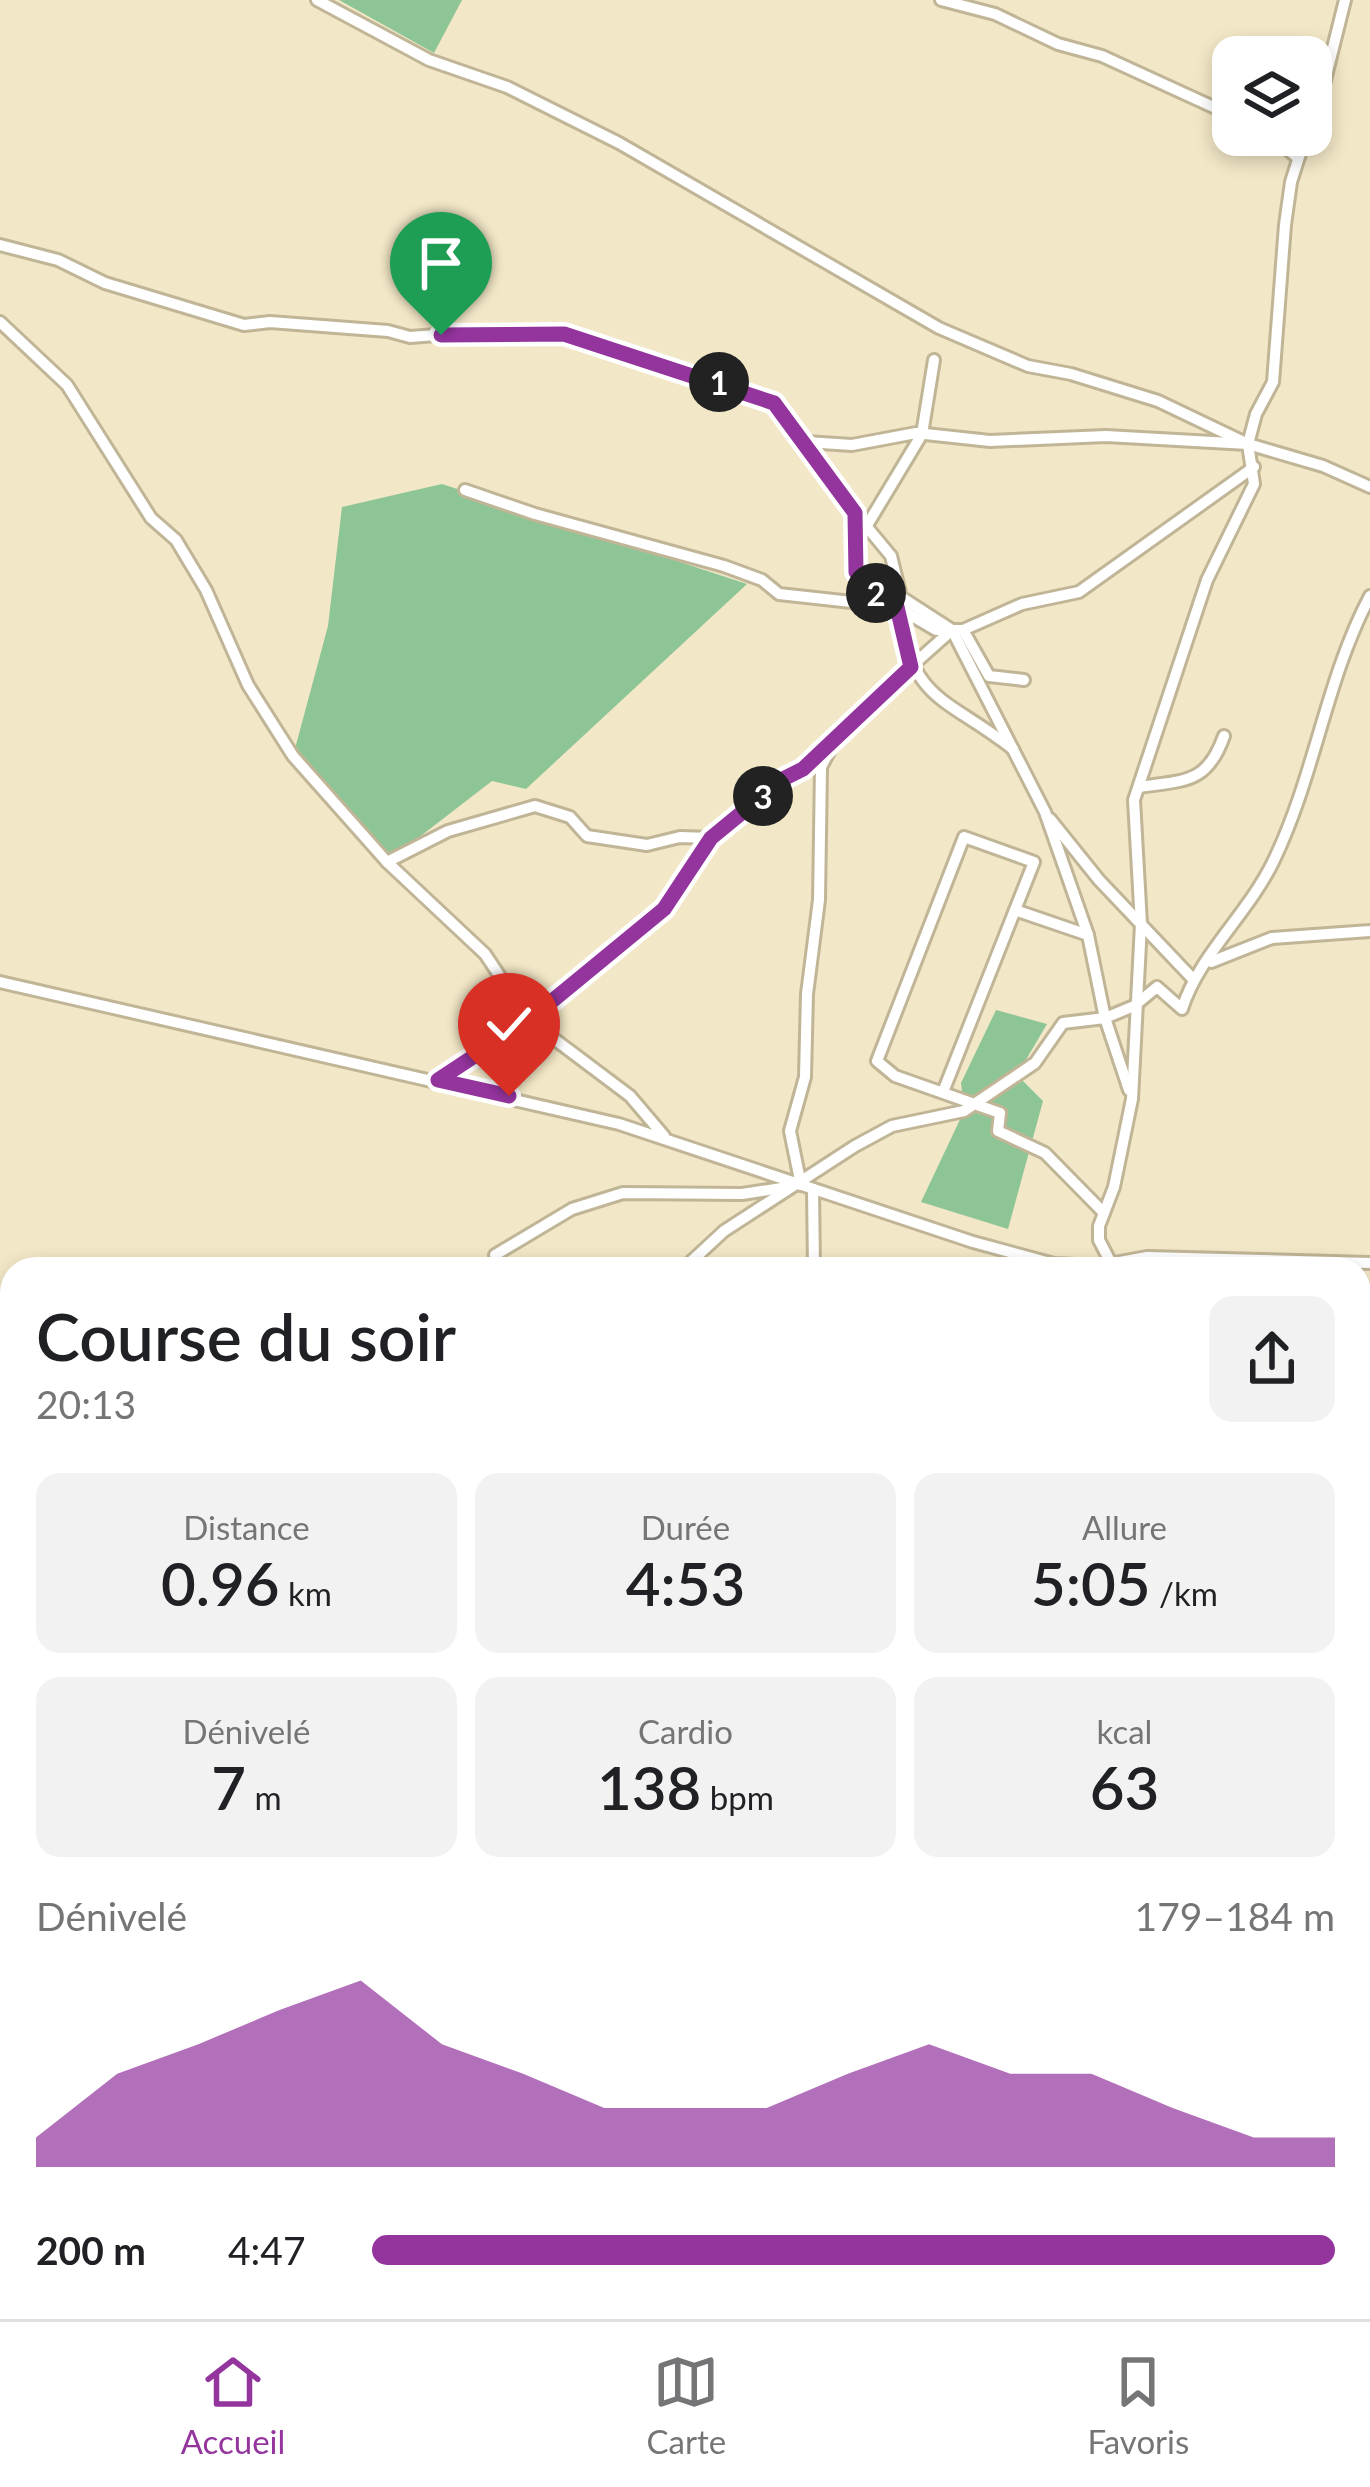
<!DOCTYPE html>
<html lang="fr">
<head>
<meta charset="utf-8">
<style>
  :root { --surface:#fff; --page:#f2f2f2; --text:#202124; --muted:#757577; --line:#e0e0e0; --accent:#94349d }
  body { margin:0; font-family:Lato,sans-serif; background:var(--page); color:var(--text); height:100vh; display:flex; flex-direction:column; font-size:45px; white-space:nowrap }
  * { box-sizing:border-box; margin:0 }
  p { font-size:39px; color:var(--muted) }
  .icon { flex:none; width:66px; height:66px; fill:none; stroke:currentColor; stroke-width:2; stroke-linecap:round; stroke-linejoin:round }
  .map { position:relative; flex:1; overflow:hidden }
  .panel { position:absolute; left:0px; top:1257px; width:1371px; height:1062px; display:flex; flex-direction:column; background:var(--surface); border-radius:36px 36px 0 0; box-shadow:0 6px 18px #0003 }
  .panel>* { flex:none }
  .buttons { position:absolute; left:1212px; top:36px; display:grid; gap:24px }
  .buttons a { display:grid; place-items:center; width:120px; height:120px; border-radius:24px; background:var(--surface); box-shadow:0 6px 18px #0003; font-size:60px }
  .pin { position:absolute; display:grid; place-items:center; width:102px; height:102px; color:#fff; margin:-123px -51px; border-radius:50% 50% 50% 0; rotate:-45deg; box-shadow:0 0 12px #0007 }
  .pin .icon { rotate:45deg }
  .km { position:absolute; width:60px; height:60px; margin:-30px; border-radius:50%; background:#222; color:#fff; font-size:33px; line-height:60px; text-align:center }
  .round { display:grid; place-items:center; flex:none; width:126px; height:126px; border-radius:24px; background:var(--page) }
  .headline { display:flex; align-items:center; justify-content:space-between; height:204px; padding:0 36px }
  h1 { font-size:66px; font-weight:600; line-height:90px }
  .figures { display:grid; grid-template-columns:repeat(3,1fr); gap:18px; height:204px; padding:12px 36px }
  .figures div { display:grid; align-content:center; border-radius:24px; background:var(--page); text-align:center }
  .figures b { font-size:60px; font-weight:600 }
  .figures small { font-size:33px; font-weight:400 }
  .figures p { font-size:33px }
  .chart { height:336px; padding:24px 36px }
  .chart p { display:flex; justify-content:space-between }
  .chart svg { width:100%; height:216px; margin-top:12px; fill:var(--accent); opacity:.7 }
  ul { padding:0 36px; list-style:none; font-size:39px }
  li { display:grid; grid-template-columns:192px 144px 1fr; align-items:center; height:90px }
  li i { height:30px; border-radius:15px; background:var(--accent) }
  .dock { display:flex; justify-content:space-around; align-items:center; height:168px; border-top:3px solid var(--line); background:var(--surface); font-size:33px; color:var(--muted) }
  .dock a { display:grid; justify-items:center; gap:6px }
  .dock .on { color:var(--accent) }
  .map>svg:first-child { display:block }
  .forest { fill:#8ec596 }
  .lines { fill:none; stroke-linecap:round; stroke-linejoin:round }
  .stream { stroke:#5b90bc; stroke-width:3 }
  .minor-casing { stroke:#c0b596; stroke-width:16 }
  .minor { stroke:#fff; stroke-width:10 }
  .route-casing { stroke:#fff; stroke-width:24 }
  .route { stroke:#94349d; stroke-width:15 }
</style>
</head>
<body>
<div class="map">
<svg width="1370" height="2319" viewBox="0 0 1370 2319">
  <rect width="100%" height="100%" fill="#f2e7c6"/>
  <g class="forest">
    <path d="M339,0H462L434,53Z"/>
    <path d="M442,484L747,584L526,789L492,781L387,862L293,756L328,626L342,507Z"/>
    <path d="M996,1010L1047,1024L1017,1075L1043,1101L1008,1229L921,1202L964,1111L961,1083Z"/>
  </g>
  <g class="lines">
    <g class="stream">
      <path d="M0,1765L12,1764"/>
      <path d="M0,2116L12,2114"/>
      <path d="M0,2166L12,2164"/>
    </g>
    <g class="minor-casing">
      <g id="minor">
        <path d="M317,0L429,60L507,87L619,143L939,328L1028,366L1071,374L1158,401L1248,444"/>
        <path d="M941,0L995,14L1058,44L1102,56L1233,116"/>
        <path d="M1311,102L1323,88L1345,0"/>
        <path d="M1311,122L1320,96"/>
        <path d="M1270,135L1298,158"/>
        <path d="M0,245L58,260L105,283L244,325L270,322L388,331L410,337L476,332L564,334L743,390L781,408L845,494L855,513L856,572L865,585L897,607C913,704 945,696 1013,749"/>
        <path d="M0,322L67,385L151,518L176,540L206,590L248,685L293,756L387,862L485,954L529,1020L630,1096L664,1136"/>
        <path d="M806,442L852,445L916,433L990,441L1106,436L1248,444L1323,466L1370,487"/>
        <path d="M465,490L535,514L724,566L762,580L779,594L897,607L936,630H951"/>
        <path d="M856,514L891,556L901,597L952,630L1045,812L1088,935L1105,1018L1129,1090"/>
        <path d="M866,527L922,434L934,360"/>
        <path d="M963,630L989,676L1024,680"/>
        <path d="M1139,787C1185,780 1207,784 1224,736"/>
        <path d="M1050,819L1099,880L1192,978"/>
        <path d="M387,862L448,831L535,806L570,817L587,836L647,845L680,837L711,838"/>
        <path d="M1015,910L1088,935"/>
        <path d="M1211,962L1272,938L1370,931"/>
        <path d="M0,982L619,1124L973,1242L1054,1264L1098,1266L1147,1257L1370,1263"/>
        <path d="M438,1080L529,1020L664,909L711,838L826,748"/>
        <path d="M943,1092L1034,862L964,837L877,1061L895,1076L1000,1113L998,1131L1045,1153L1104,1213"/>
        <path d="M801,1185L790,1131L805,1077L807,994L819,900L821,767L841,729L952,630H963L1022,604L1079,592L1254,467"/>
        <path d="M813,1189L814,1269"/>
        <path d="M495,1255L572,1209L623,1193L742,1194L788,1187"/>
        <path d="M1112,1265L1099,1240V1226L1114,1187L1132,1099L1141,924L1134,800L1207,580L1254,484L1248,444L1256,414L1273,382L1285,225L1291,182L1306,135"/>
        <path d="M683,1269L724,1231L855,1146L892,1126L964,1111L1035,1063L1063,1023L1105,1018L1134,1006L1157,987L1182,1009C1199,955 1249,913 1274,860C1315,775 1326,679 1370,596"/>
        <path d="M1359,1359L1370,1353"/>
        <path d="M1359,1464L1370,1462"/>
        <path d="M1359,1756L1365,1735"/>
        <path d="M1359,1787L1370,1793"/>
        <path d="M1359,1910L1370,1902"/>
        <path d="M1367,2073L1370,2072"/>
        <path d="M1359,2188L1370,2190"/>
        <path d="M1336,2307L1341,2319"/>
        <path d="M670,2319L673,2307"/>
        <path d="M957,2319L981,2307"/>
      </g>
    </g>
    <use href="#minor" class="minor"/>
  </g>
  <g class="lines">
    <g class="route-casing">
      <path id="route" d="M441,335L564,334L774,403L855,513L856,572L865,585L897,607L911,667L803,769L783,779L711,838L664,909L529,1020L438,1080L509,1096"/>
    </g>
    <use href="#route" class="route"/>
  </g>
</svg>
<div class="buttons">
<a><svg class="icon" aria-label="layers" viewBox="0 0 24 24"><path d="M12 4l9 5-9 5-9-5zM3 14l9 5 9-5"/></svg></a>
</div>
<div class="pin" style="left:441px;top:335px;background:#1e9e55"><svg class="icon" aria-label="arrive" viewBox="0 0 24 24"><path d="M6 21V4h12l-3 4 3 4H6"/></svg></div>
<div class="pin" style="left:509px;top:1096px;background:#d93025"><svg class="icon" aria-label="check" viewBox="0 0 24 24"><path d="M5 12l5 5 9-10"/></svg></div>
<b class="km" style="left:719px;top:382px">1</b>
<b class="km" style="left:876px;top:593px">2</b>
<b class="km" style="left:763px;top:796px">3</b>
<section class="panel">
<div class="headline"><div><h1>Course du soir</h1><p>20:13</p></div><a class="round"><svg class="icon" aria-label="share" viewBox="0 0 24 24"><path d="M12 15V3M7 8l5-5 5 5M5 13v7h14v-7"/></svg></a></div>
<div class="figures">
<div><p>Distance</p><b>0.96<small> km</small></b></div>
<div><p>Durée</p><b>4:53</b></div>
<div><p>Allure</p><b>5:05<small> /km</small></b></div>
</div>
<div class="figures">
<div><p>Dénivelé</p><b>7<small> m</small></b></div>
<div><p>Cardio</p><b>138<small> bpm</small></b></div>
<div><p>kcal</p><b>63</b></div>
</div>
<div class="chart"><p><span>Dénivelé</span>179–184 m</p>
<svg viewBox="0 0 160 44" preserveAspectRatio="none"><path d="M0 44V38L10 25L20 19L30 12L40 6L50 19L60 25L70 32L80 32L90 32L100 25L110 19L120 25L130 25L140 32L150 38L160 38V44z"/></svg>
</div>
<ul>
<li><b>200 m</b>4:47<i style="width:100%"></i></li>
</ul>
</section>
</div>
<nav class="dock">
<a class="on"><svg class="icon" aria-label="home" viewBox="0 0 24 24"><path d="M3 11l9-7 9 7M6 9v11h12V9"/></svg>Accueil</a>
<a><svg class="icon" aria-label="map" viewBox="0 0 24 24"><path d="M3 6l6-2 6 2 6-2v14l-6 2-6-2-6 2zM9 4v14M15 6v14"/></svg>Carte</a>
<a><svg class="icon" aria-label="saved" viewBox="0 0 24 24"><path d="M7 4h10v16l-5-4-5 4z"/></svg>Favoris</a>
</nav>
</body>
</html>
